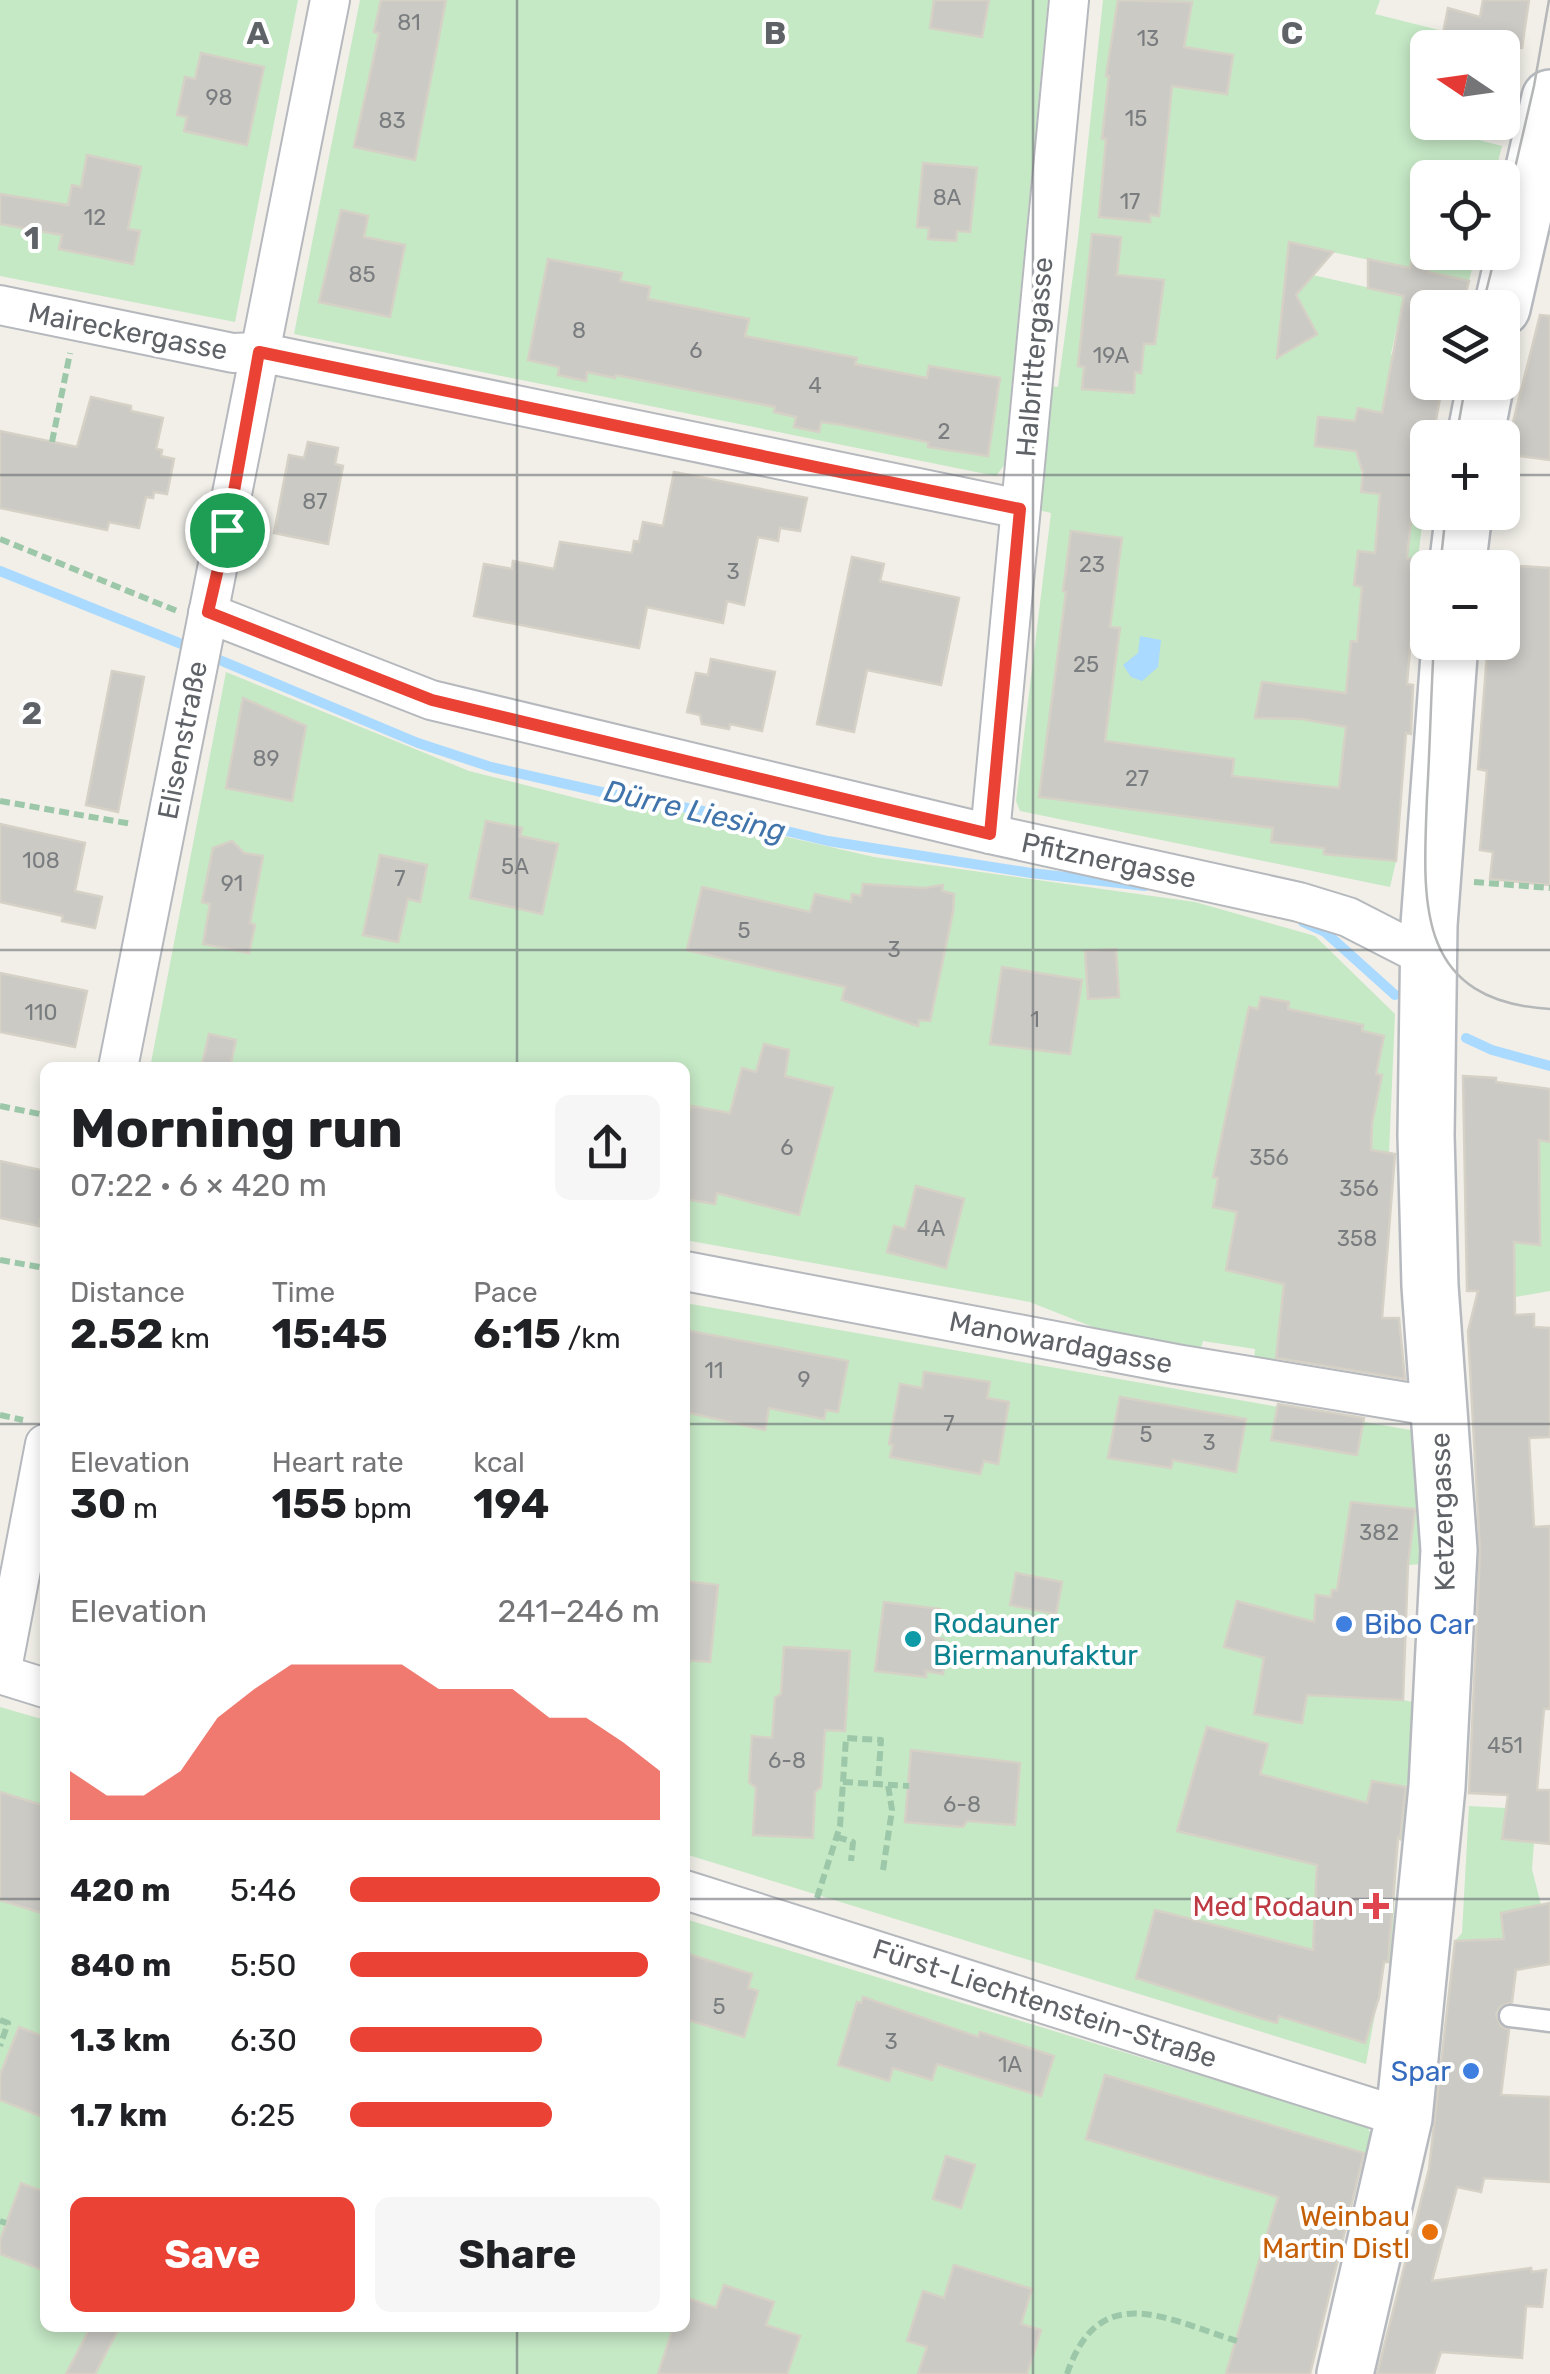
<!DOCTYPE html>
<html lang="en">
<head>
<meta charset="utf-8">
<style>
  :root { --surface:#fff; --page:#f6f6f6; --text:#202124; --muted:#757577; --accent:#ea4335 }
  body { margin:0; font-family:Rubik,sans-serif; background:var(--page); color:var(--text); height:100vh; display:flex; flex-direction:column; font-size:38px; white-space:nowrap }
  * { box-sizing:border-box; margin:0 }
  p { font-size:32px; color:var(--muted) }
  .icon { flex:none; width:55px; height:55px; fill:none; stroke:currentColor; stroke-width:2; stroke-linecap:round; stroke-linejoin:round }
  .map { position:relative; flex:1; overflow:hidden }
  .panel { position:absolute; left:40px; top:1062px; width:650px; height:1270px; display:flex; flex-direction:column; background:var(--surface); border-radius:15px; box-shadow:0 5px 15px #0003 }
  .panel>* { flex:none }
  .needle { width:65px; rotate:283deg }
  .tools { position:absolute; left:1410px; top:30px; display:grid; gap:20px }
  .tools a { display:grid; place-items:center; width:110px; height:110px; border-radius:15px; background:var(--surface); box-shadow:0 5px 15px #0003; font-size:50px }
  .pin { position:absolute; display:grid; place-items:center; width:85px; height:85px; color:#fff; margin:-42px; border:5px solid #fff; border-radius:50%; box-shadow:0 2px 10px #0007 }
  .round { display:grid; place-items:center; flex:none; width:105px; height:105px; border-radius:15px; background:var(--page) }
  .summary { display:flex; align-items:center; justify-content:space-between; height:170px; padding:0 30px }
  h1 { font-size:55px; font-weight:700; line-height:75px }
  .figures { display:grid; grid-template-columns:repeat(3,1fr); gap:15px; height:170px; padding:10px 30px }
  .figures div { display:grid; align-content:center }
  .figures b { font-size:42px; font-weight:700 }
  .figures small { font-size:28px; font-weight:400 }
  .figures p { font-size:28px }
  .chart { height:280px; padding:20px 30px }
  .chart p { display:flex; justify-content:space-between }
  .chart svg { width:100%; height:180px; margin-top:10px; fill:var(--accent); opacity:.7 }
  .primary-button { display:flex; gap:20px; margin-top:auto; padding:20px 30px }
  .primary-button a { flex:1; height:115px; border-radius:15px; background:var(--accent); color:#fff; font-size:40px; font-weight:700; line-height:115px; text-align:center }
  .primary-button a+a { background:var(--page); color:var(--text) }
  ul { padding:0 30px; list-style:none; font-size:32px }
  li { display:grid; grid-template-columns:160px 120px 1fr; align-items:center; height:75px }
  li i { height:25px; border-radius:12px; background:var(--accent) }
  .map>svg:first-child { display:block }
  .green { fill:#c5e8c5 }
  .water { fill:#aadaff }
  .lines { fill:none; stroke-linecap:round; stroke-linejoin:round }
  .stream { stroke:#aadaff; stroke-width:10 }
  .building { fill:#cccac5; stroke:#d6d1c6; stroke-width:2.5 }
  .service-casing { stroke:#b5b8bc; stroke-width:25 }
  .minor-casing { stroke:#b5b8bc; stroke-width:42 }
  .secondary-casing { stroke:#b6babf; stroke-width:60 }
  .path { stroke:#9cc7a9; stroke-width:6; stroke-dasharray:10 5; stroke-linecap:butt }
  .service { stroke:#fff; stroke-width:20 }
  .minor { stroke:#fff; stroke-width:38 }
  .secondary { stroke:#fff; stroke-width:55 }
  .tram { stroke:#b6b7b8; stroke-width:2.5 }
  .route-casing { stroke:#fff; stroke-width:20 }
  .route { stroke:#ea4335; stroke-width:12 }
  .grid { fill:none; stroke:#5f6368; stroke-width:2.5; stroke-opacity:0.55 }
  .shop-dot { fill:#3f7fe0; stroke:#fff; stroke-width:4 }
  .culture-dot { fill:#0f9aa8; stroke:#fff; stroke-width:4 }
  .health-dot { fill:#e0444e; stroke:#fff; stroke-width:4 }
  .food-dot { fill:#e8710a; stroke:#fff; stroke-width:4 }
  .labels { text-anchor:middle; stroke-width:8; stroke-linejoin:round; paint-order:stroke }
  .number-label { font-size:22px; fill:#7a7d7f }
  .street-label { font-size:28px; fill:#5f6368; stroke:#fff }
  .culture-label { font-size:28px; fill:#0d838f; stroke:#fff; text-anchor:start }
  .shop-label { font-size:28px; fill:#366cbe; stroke:#fff; text-anchor:start }
  .health-label { font-size:28px; fill:#be3a42; stroke:#fff; text-anchor:end }
  .food-label { font-size:28px; fill:#c56008; stroke:#fff; text-anchor:end }
  .water-label { font-size:30px; font-style:italic; fill:#4174aa; stroke:#fff }
  .grid-label { font-size:32px; text-anchor:middle; font-weight:bold; fill:#5f6368; stroke:#fff; stroke-width:8; stroke-linejoin:round; paint-order:stroke }
</style>
</head>
<body>
<div class="map">
<svg width="1550" height="2374" viewBox="0 0 1550 2374">
  <rect width="100%" height="100%" fill="#f1efe8"/>
  <g class="green">
    <path d="M0,0H298L235,322L0,276Z"/>
    <path d="M360,0H1048L1004,465L996,476L294,334Z"/>
    <path d="M1103,0H1380L1375,14L1443,31L1440,47L1428,48V106L1424,126L1502,146L1494,177L1428,178V252L1476,253L1469,281L1289,243L1286,269L1415,298L1408,329L1397,327L1391,354L1427,364L1392,369L1382,413L1358,408L1355,421L1319,417L1315,446L1365,452L1361,464V491L1380,494L1412,510L1420,445L1427,447V483L1418,559L1358,551L1362,587L1357,642L1373,697L1263,682L1255,717L1302,719L1346,727L1339,788L1279,781L1271,842L1324,848L1325,854L1396,861L1390,887L1020,811L1016,801L1051,513L1030,508L1041,385L1058,387L1078,238Z"/>
    <path d="M226,672L469,771L600,804H644L874,857L1195,902L1315,936L1395,1014L1389,1153L1218,1178L1213,1207L1327,1225L1280,1331L1275,1366L1254,1363L1255,1349L1203,1341L1199,1354L1123,1339L1030,1302L685,1240V1068H150Z"/>
    <path d="M1531,1138L1550,1142V1291L1515,1297L1514,1242L1540,1244L1539,1163L1532,1161Z"/>
    <path d="M685,1303L1416,1431L1422,1477V1564L1408,1565L1403,1700L1417,1703L1405,1804L1412,1811L1407,1840L1398,1839L1391,1963H1384L1366,2064L685,1854Z"/>
    <path d="M0,1707L45,1720V2328H685V1919L1367,2126L1373,2139L1370,2155L1104,2075L1086,2139L1278,2197L1226,2374H0Z"/>
    <path d="M1469,1806L1506,1808L1503,1839L1534,1842L1532,1869L1541,1905L1504,1939L1455,1941L1462,1933Z"/>
  </g>
  <path class="water" d="M1140,636L1161,640L1158,667L1142,681L1131,677L1123,665L1138,653Z"/>
  <g class="lines">
    <g class="stream">
      <path d="M0,571L194,649"/>
      <path d="M210,656L418,743L491,767L606,793L703,811L828,841L1031,873L1145,886"/>
      <path d="M1303,922L1325,932L1395,995"/>
      <path d="M1466,1038L1492,1050L1550,1066"/>
    </g>
  </g>
  <g class="building">
    <path d="M381,0H446L415,160L354,147L379,33L374,32Z"/>
    <path d="M934,0H989L982,37L930,28Z"/>
    <path d="M1118,0L1192,2L1184,47L1233,55L1227,94L1172,86L1159,216L1150,215V222L1099,217L1106,139H1102L1109,76H1106Z"/>
    <path d="M1483,0H1529L1522,48H1440L1448,8L1480,17Z"/>
    <path d="M201,53L264,67L247,145L184,131L187,117L177,115L185,77L195,79Z"/>
    <path d="M87,155L141,167L128,229L140,231L133,264L59,249L62,235L0,224V194L68,205L72,185L81,187Z"/>
    <path d="M923,163L977,168L970,232L957,231L956,241L928,239L929,228L917,227Z"/>
    <path d="M341,210L368,216L364,237L405,245L390,317L319,302Z"/>
    <path d="M1092,234L1121,237L1117,275L1164,280L1155,344H1144L1141,373L1135,372L1134,393L1082,389L1084,367L1078,366Z"/>
    <path d="M1289,242L1333,252L1296,295L1317,334L1277,358Z"/>
    <path d="M1416,243L1428,244V272L1469,281L1462,308H1428V382H1443L1434,431L1421,429L1407,558L1418,559L1407,684L1413,685L1411,734L1406,733L1396,861L1324,854V848L1271,842L1273,828L1039,797L1066,592L1063,591L1071,531L1122,538L1110,627L1120,628L1105,741L1234,759L1232,776L1339,788L1346,727L1302,719L1255,718L1262,682L1346,693L1351,641L1357,642L1362,587L1354,585L1358,551L1375,553L1380,494L1361,492L1363,473L1356,451L1315,446L1318,417L1355,421L1358,408L1382,413L1404,296L1368,288V259L1410,268Z"/>
    <path d="M548,259L622,273L620,281L650,287L648,299L749,319L745,336L857,358L855,364L927,378L929,366L1000,378L988,456L928,447V442L843,425L821,422L819,432L794,427L796,417L774,412L775,407L616,375L615,378L587,372L586,381L558,375L559,367L528,360Z"/>
    <path d="M1540,315L1550,316V460L1505,454Z"/>
    <path d="M91,397L131,406V411L163,418L156,449L162,450L161,456L174,459L167,494L154,492L153,498L146,497L139,528L109,522L107,530L0,508V431L77,447Z"/>
    <path d="M308,442L338,448L335,464L343,466L328,544L274,533L289,455L304,458Z"/>
    <path d="M674,472L807,498L800,531L780,528L778,541L758,537L744,605L727,601L723,623L647,607L639,648L474,616L484,564L512,569L513,561L554,569L560,542L632,553L634,541L639,542L643,522L663,526Z"/>
    <path d="M852,557L884,564L880,581L959,598L941,685L867,670L854,732L817,724Z"/>
    <path d="M1502,565L1550,568V885L1490,879L1493,852L1480,850L1487,771L1478,769L1488,642H1502Z"/>
    <path d="M711,659L775,672L762,731L730,724L729,729L702,724L700,715L687,712L696,673L708,675Z"/>
    <path d="M112,671L144,677L118,812L86,805Z"/>
    <path d="M243,698L306,726L292,801L226,788Z"/>
    <path d="M486,821L522,828L520,836L558,844L542,914L470,898Z"/>
    <path d="M0,824L85,843L75,891L102,897L95,928L62,921L63,916L0,902Z"/>
    <path d="M232,841L244,853L263,856L250,923L255,925L249,953L203,944L210,904L202,902L213,848Z"/>
    <path d="M380,855L427,865L420,902L408,899L398,942L363,935Z"/>
    <path d="M863,884L924,888L943,885L942,891L954,894L953,912L930,1021L919,1020L918,1026L842,1000L845,987L687,950L702,887L810,912L815,894L851,902L852,894L861,896Z"/>
    <path d="M1116,949L1119,997L1088,999L1085,951Z"/>
    <path d="M1002,967L1082,980L1070,1054L990,1044Z"/>
    <path d="M0,973L87,991L75,1047L0,1032Z"/>
    <path d="M1261,997L1289,1002L1288,1009L1363,1025L1362,1031L1384,1036L1376,1074L1382,1075L1372,1123L1371,1150L1395,1154L1382,1318H1399L1405,1379L1276,1358L1284,1284L1226,1270L1237,1212L1213,1207L1218,1178L1213,1177L1249,1007L1258,1009Z"/>
    <path d="M209,1034L236,1040L230,1068H201Z"/>
    <path d="M764,1044L789,1050L785,1076L833,1088L799,1215L717,1193L715,1204L685,1199V1108L691,1109L692,1106L730,1113L742,1068L756,1072Z"/>
    <path d="M1463,1076L1496,1078V1082L1550,1089V1142L1539,1140L1540,1245L1514,1242L1515,1315L1534,1314V1327L1550,1328V1437L1529,1438L1534,1527L1550,1526V1709H1544L1537,1790H1550V1844L1502,1839L1508,1795L1469,1793L1480,1551L1468,1331L1478,1291H1467Z"/>
    <path d="M0,1161L45,1171V1200L39,1226L0,1218Z"/>
    <path d="M916,1186L964,1199L946,1268L887,1252L894,1226L905,1229Z"/>
    <path d="M685,1330L848,1361L838,1412L826,1410L824,1419L769,1408L765,1430L685,1412Z"/>
    <path d="M924,1372L990,1382L987,1398L1009,1402L998,1464L984,1461L980,1474L890,1457L893,1445L889,1444L900,1384L922,1388Z"/>
    <path d="M1120,1397L1246,1419L1236,1472L1173,1460L1171,1468L1108,1458Z"/>
    <path d="M1278,1404L1364,1418L1357,1455L1271,1440Z"/>
    <path d="M1351,1502L1415,1509L1408,1564L1403,1700L1307,1695L1302,1723L1254,1714L1264,1658L1224,1647L1237,1601L1314,1622L1316,1595L1331,1597L1332,1590H1337Z"/>
    <path d="M1016,1573L1062,1582L1056,1614L1010,1605Z"/>
    <path d="M685,1581L718,1585L710,1662L685,1660Z"/>
    <path d="M884,1602L940,1609L936,1638L943,1639L954,1657L944,1665L943,1674L926,1671V1677L875,1671Z"/>
    <path d="M784,1647L850,1651L845,1731L825,1730L821,1787L815,1792L813,1838L753,1835L756,1788L749,1782L752,1736L772,1738L775,1698L781,1694Z"/>
    <path d="M1207,1727L1268,1744L1260,1774L1367,1803L1372,1781L1406,1787L1400,1839L1398,1838L1388,1962H1384L1379,1997L1365,2043L1279,2016L1277,2023L1263,2019L1136,1978L1155,1910L1313,1950L1317,1865L1177,1831Z"/>
    <path d="M911,1750L1020,1763L1015,1825L967,1821L963,1827L905,1822Z"/>
    <path d="M0,1792L45,1806V1914L0,1900Z"/>
    <path d="M1550,1903V1964L1516,1970L1512,2002L1500,2007L1496,2015L1501,2026L1509,2030L1501,2095L1550,2097V2182L1484,2178L1481,2192L1457,2187L1432,2281L1531,2268L1532,2272L1546,2270L1542,2307L1526,2306L1522,2358L1441,2352L1434,2374H1377L1429,2169L1455,1941L1504,1939L1501,1913Z"/>
    <path d="M685,1953L752,1974L748,1988L758,1991L744,2037L685,2019Z"/>
    <path d="M863,1997L978,2037L980,2032L1054,2056L1041,2096L937,2064L932,2080L893,2068L889,2081L838,2065L857,2002L861,2003Z"/>
    <path d="M19,2027L45,2037V2118L0,2100V2075Z"/>
    <path d="M1105,2075L1364,2153L1310,2374H1226L1278,2197L1086,2139Z"/>
    <path d="M946,2156L975,2165L961,2208L933,2199Z"/>
    <path d="M21,2183L45,2192V2271L0,2254V2240Z"/>
    <path d="M954,2265L1032,2289L1021,2324L1041,2330L1027,2374H918L927,2347L907,2341L923,2291L944,2298Z"/>
    <path d="M724,2285L774,2302L766,2325L800,2336L787,2374H658L673,2328H685V2297L716,2308Z"/>
    <path d="M90,2328H119L95,2374H66Z"/>
  </g>
  <g class="lines">
    <g class="service-casing">
      <path id="service" d="M1510,2016L1550,2021"/>
    </g>
    <g class="minor-casing">
      <g id="minor">
        <path d="M0,305L233,353L259,352L1020,509"/>
        <path d="M208,613L431,700L990,834L1299,902L1348,917L1428,958"/>
        <path d="M990,834L1069,0"/>
        <path d="M118,1068L330,0"/>
        <path d="M685,1271L1176,1364L1437,1407"/>
        <path d="M0,1674L45,1688"/>
        <path d="M1,1674L45,1444"/>
        <path d="M685,1890L1404,2118"/>
      </g>
    </g>
    <g class="secondary-casing">
      <g id="secondary">
        <path d="M1502,308L1550,98"/>
        <path d="M1475,438L1486,382"/>
        <path d="M1457,568L1464,512"/>
        <path d="M1345,2374L1404,2118L1437,1787L1449,1550L1430,1286L1426,1135L1429,925L1450,642"/>
      </g>
    </g>
    <g class="path">
      <path d="M52,442L70,353"/>
      <path d="M0,539L177,611"/>
      <path d="M0,801L132,824"/>
      <path d="M1474,882L1550,888"/>
      <path d="M0,1106L45,1115"/>
      <path d="M0,1260L45,1268"/>
      <path d="M0,1415L23,1420"/>
      <path d="M843,1782L909,1786"/>
      <path d="M837,1837L853,1842L851,1861"/>
      <path d="M883,1870L892,1810L888,1785"/>
      <path d="M817,1898L840,1826L846,1738L881,1740L878,1783"/>
      <path d="M0,2020L8,2023L0,2046"/>
      <path d="M0,2221L6,2223"/>
      <path d="M1067,2374C1099,2279 1166,2319 1237,2341"/>
    </g>
    <use href="#service" class="service"/>
    <use href="#minor" class="minor"/>
    <use href="#secondary" class="secondary"/>
    <g class="tram">
      <path d="M1502,224L1534,86L1549,0"/>
      <path d="M1482,308L1496,252"/>
      <path d="M1456,438L1466,382"/>
      <path d="M1440,568L1446,512"/>
      <path d="M1434,642C1431,694 1430,746 1427,797C1423,901 1414,1001 1550,1009"/>
    </g>
  </g>
  <g class="lines">
    <g class="route-casing">
      <path id="route" d="M259,352L1020,509L990,834L432,700L208,612L227,530Z"/>
    </g>
    <use href="#route" class="route"/>
  </g>
  <path class="grid" d="M517,0V1068M1033,0V2374M0,475H1428M1502,475H1550M0,950H1550M0,1424H45M685,1424H1550M0,1899H45M685,1899H1550M517,2328V2374"/>
  <g class="shop-dot">
    <circle cx="1344" cy="1624" r="10"/>
    <circle cx="1471" cy="2071" r="10"/>
  </g>
  <circle class="culture-dot" cx="913" cy="1639" r="10"/>
  <path class="health-dot" d="M1371 1891h10v10h10v10h-10v10h-10v-10h-10v-10h10z"/>
  <circle class="food-dot" cx="1430" cy="2232" r="10"/>
  <g class="labels">
    <g class="number-label">
      <text x="409" y="30">81</text>
      <text x="1148" y="46">13</text>
      <text x="219" y="105">98</text>
      <text x="1136" y="126">15</text>
      <text x="392" y="128">83</text>
      <text x="947" y="205">8A</text>
      <text x="1130" y="209">17</text>
      <text x="95" y="225">12</text>
      <text x="362" y="282">85</text>
      <text x="579" y="338">8</text>
      <text x="696" y="358">6</text>
      <text x="1111" y="363">19A</text>
      <text x="815" y="393">4</text>
      <text x="944" y="439">2</text>
      <text x="315" y="509">87</text>
      <text x="1092" y="572">23</text>
      <text x="733" y="579">3</text>
      <text x="1086" y="672">25</text>
      <text x="266" y="766">89</text>
      <text x="1137" y="786">27</text>
      <text x="41" y="868">108</text>
      <text x="515" y="874">5A</text>
      <text x="400" y="886">7</text>
      <text x="232" y="891">91</text>
      <text x="744" y="938">5</text>
      <text x="894" y="957">3</text>
      <text x="41" y="1020">110</text>
      <text x="1035" y="1027">1</text>
      <text x="787" y="1155">6</text>
      <text x="1269" y="1165">356</text>
      <text x="1359" y="1196">356</text>
      <text x="931" y="1236">4A</text>
      <text x="1357" y="1246">358</text>
      <text x="714" y="1378">11</text>
      <text x="804" y="1387">9</text>
      <text x="949" y="1431">7</text>
      <text x="1146" y="1442">5</text>
      <text x="1209" y="1450">3</text>
      <text x="1379" y="1540">382</text>
      <text x="1505" y="1753">451</text>
      <text x="787" y="1768">6-8</text>
      <text x="962" y="1812">6-8</text>
      <text x="719" y="2014">5</text>
      <text x="891" y="2049">3</text>
      <text x="1010" y="2072">1A</text>
    </g>
    <g class="street-label">
      <text transform="translate(128 331) rotate(11)" y="10">Maireckergasse</text>
      <text transform="translate(1034 357) rotate(-85)" y="10">Halbrittergasse</text>
      <text transform="translate(182 740) rotate(-79)" y="10">Elisenstraße</text>
      <text transform="translate(1109 860) rotate(12)" y="10">Pfitznergasse</text>
      <text transform="translate(1061 1342) rotate(11)" y="10">Manowardagasse</text>
      <text transform="translate(1442 1512) rotate(-92)" y="10">Ketzergasse</text>
      <text transform="translate(1045 2003) rotate(18)" y="10">Fürst-Liechtenstein-Straße</text>
    </g>
    <g class="culture-label">
      <text x="933" y="1633">Rodauner<tspan x="933" dy="32">Biermanufaktur</tspan></text>
    </g>
    <g class="shop-label">
      <text x="1364" y="1634">Bibo Car</text>
      <text x="1451" y="2081" text-anchor="end">Spar</text>
    </g>
    <g class="health-label">
      <text x="1354" y="1916">Med Rodaun</text>
    </g>
    <g class="food-label">
      <text x="1410" y="2226">Weinbau<tspan x="1410" dy="32">Martin Distl</tspan></text>
    </g>
    <g class="water-label">
      <text transform="translate(695 811) rotate(13)" y="10">Dürre Liesing</text>
    </g>
  </g>
  <g class="grid-label">
    <text x="258" y="44">A</text>
    <text x="775" y="44">B</text>
    <text x="1292" y="44">C</text>
    <text x="32" y="249">1</text>
    <text x="32" y="724">2</text>
  </g>
</svg>
<div class="tools">
<a><svg class="needle" viewBox="-14 -14 28 28"><path d="M0-13l5 13h-10z" fill="#e53935"/><path d="M0 13l5-13h-10z" fill="#757577"/></svg></a>
<a><svg class="icon" aria-label="locate" viewBox="0 0 24 24"><circle cx="12" cy="12" r="6"/><path d="M12 2v4M12 18v4M2 12h4M18 12h4"/></svg></a>
<a><svg class="icon" aria-label="layers" viewBox="0 0 24 24"><path d="M12 4l9 5-9 5-9-5zM3 14l9 5 9-5"/></svg></a>
<a>+</a>
<a>−</a>
</div>
<div class="pin" style="left:227px;top:530px;background:#1e9e55"><svg class="icon" aria-label="arrive" viewBox="0 0 24 24"><path d="M6 21V4h12l-3 4 3 4H6"/></svg></div>
<section class="panel">
<div class="summary"><div><h1>Morning run</h1><p>07:22 · 6 × 420 m</p></div><a class="round"><svg class="icon" aria-label="share" viewBox="0 0 24 24"><path d="M12 15V3M7 8l5-5 5 5M5 13v7h14v-7"/></svg></a></div>
<div class="figures">
<div><p>Distance</p><b>2.52<small> km</small></b></div>
<div><p>Time</p><b>15:45</b></div>
<div><p>Pace</p><b>6:15<small> /km</small></b></div>
</div>
<div class="figures">
<div><p>Elevation</p><b>30<small> m</small></b></div>
<div><p>Heart rate</p><b>155<small> bpm</small></b></div>
<div><p>kcal</p><b>194</b></div>
</div>
<div class="chart"><p><span>Elevation</span>241–246 m</p>
<svg viewBox="0 0 160 44" preserveAspectRatio="none"><path d="M0 44V32L10 38L20 38L30 32L40 19L50 12L60 6L70 6L80 6L90 6L100 12L110 12L120 12L130 19L140 19L150 25L160 32V44z"/></svg>
</div>
<ul>
<li><b>420 m</b>5:46<i style="width:100%"></i></li>
<li><b>840 m</b>5:50<i style="width:96%"></i></li>
<li><b>1.3 km</b>6:30<i style="width:62%"></i></li>
<li><b>1.7 km</b>6:25<i style="width:65%"></i></li>
</ul>
<div class="primary-button"><a>Save</a><a>Share</a></div>
</section>
</div>
</body>
</html>
